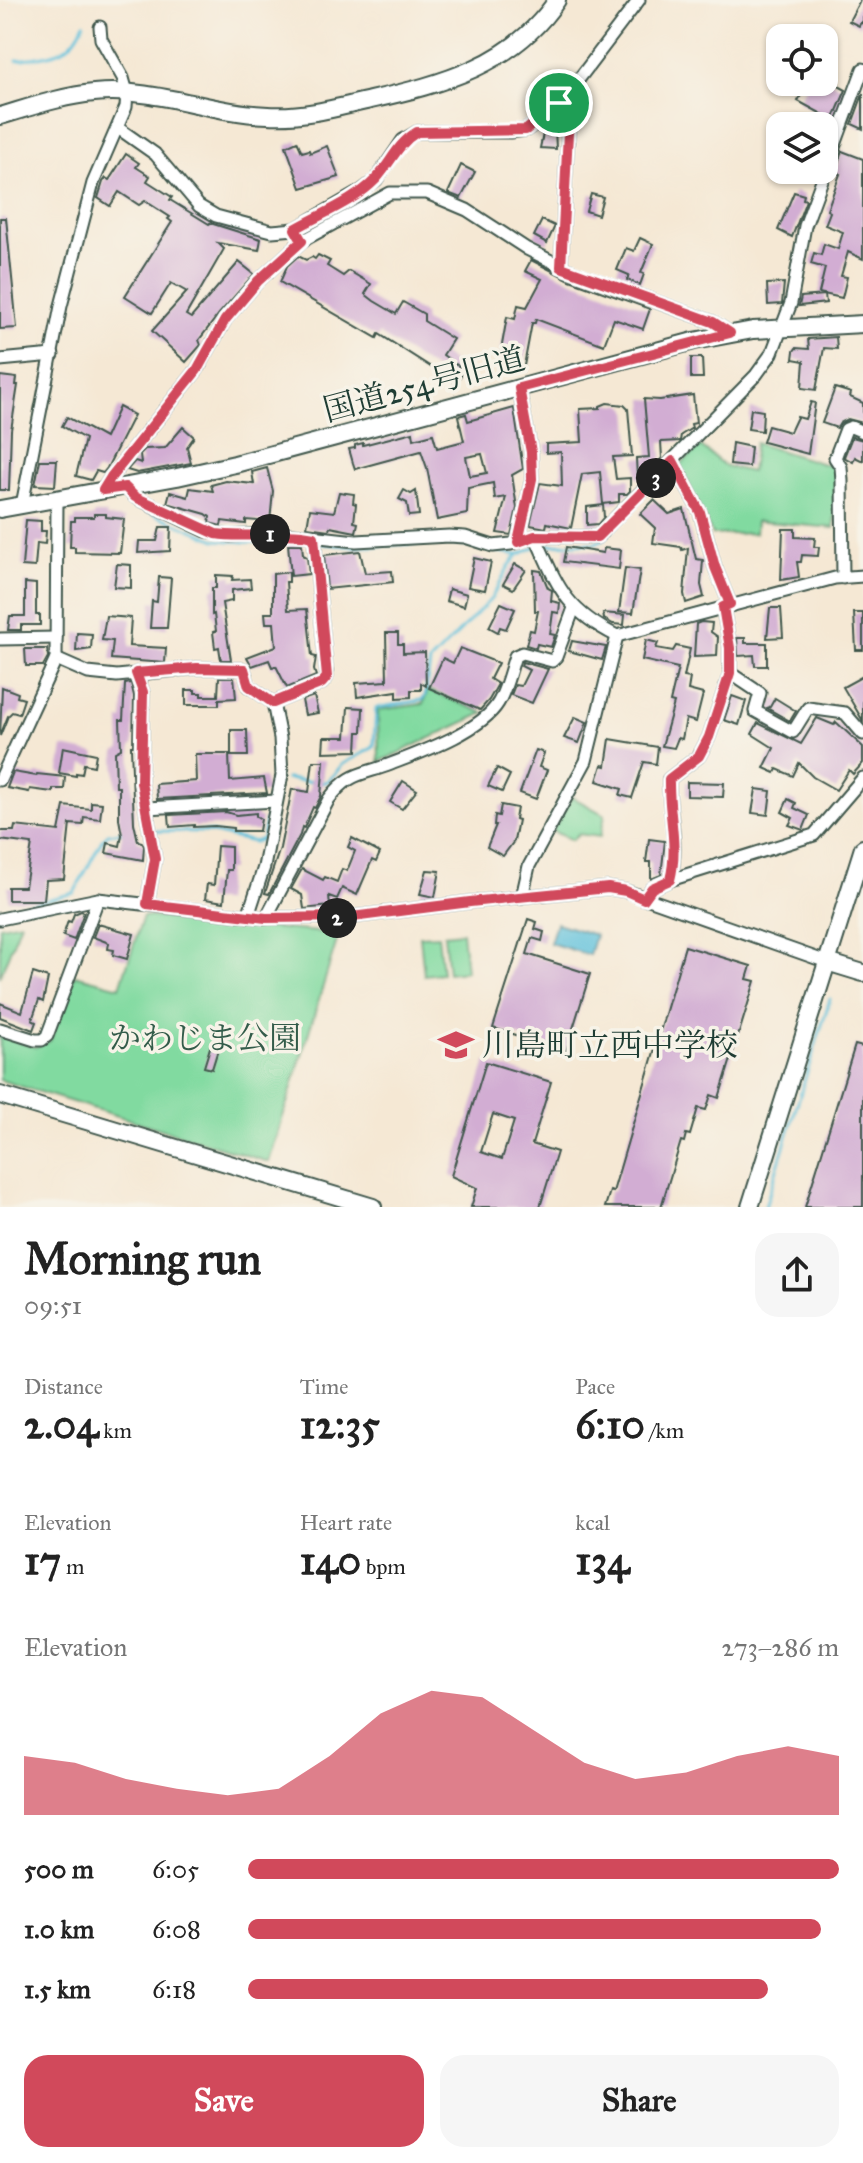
<!DOCTYPE html>
<html lang="en">
<head>
<meta charset="utf-8">
<style>
  :root { --surface:#fff; --page:#f6f6f6; --text:#222; --muted:#767676; --accent:#d1495b }
  body { margin:0; font-family:"IM FELL Great Primer","Noto Serif JP",serif; background:var(--page); color:var(--text); height:100vh; display:flex; flex-direction:column; font-size:30px; white-space:nowrap }
  * { box-sizing:border-box; margin:0 }
  p { font-size:26px; color:var(--muted) }
  .icon { flex:none; width:44px; height:44px; fill:none; stroke:currentColor; stroke-width:2; stroke-linecap:round; stroke-linejoin:round }
  .map { position:relative; height:1207px; overflow:hidden }
  .panel { display:flex; flex-direction:column; background:var(--surface); flex:1 }
  .panel>* { flex:none }
  .buttons { position:absolute; left:766px; top:24px; display:grid; gap:16px }
  .buttons a { display:grid; place-items:center; width:72px; height:72px; border-radius:16px; background:var(--surface); box-shadow:0 2px 6px #0004; font-size:40px }
  .pin { position:absolute; display:grid; place-items:center; width:68px; height:68px; color:#fff; margin:-34px; border:4px solid #fff; border-radius:50%; box-shadow:0 2px 8px #0007 }
  .km { position:absolute; width:40px; height:40px; margin:-20px; border-radius:50%; background:#222; color:#fff; font-size:22px; line-height:40px; text-align:center }
  .round { display:grid; place-items:center; flex:none; width:84px; height:84px; border-radius:24px; background:var(--page) }
  .head { display:flex; align-items:center; justify-content:space-between; height:136px; padding:0 24px }
  h1 { font-size:44px; font-weight:800; line-height:60px }
  .metrics { display:grid; grid-template-columns:repeat(3,1fr); gap:12px; height:136px; padding:8px 24px }
  .metrics div { display:grid; align-content:center }
  .metrics b { font-size:40px; font-weight:800 }
  .metrics small { font-size:22px; font-weight:400 }
  .metrics p { font-size:22px }
  .chart { height:224px; padding:16px 24px }
  .chart p { display:flex; justify-content:space-between }
  .chart svg { width:100%; height:144px; margin-top:8px; fill:var(--accent); opacity:.7 }
  .primary-button { display:flex; gap:16px; margin-top:auto; padding:16px 24px }
  .primary-button a { flex:1; height:92px; border-radius:24px; background:var(--accent); color:#fff; font-size:32px; font-weight:800; line-height:92px; text-align:center }
  .primary-button a+a { background:var(--page); color:var(--text) }
  ul { padding:0 24px; list-style:none; font-size:26px }
  li { display:grid; grid-template-columns:128px 96px 1fr; align-items:center; height:60px }
  li i { height:20px; border-radius:10px; background:var(--accent) }
  .map>svg:first-child { display:block }
  .green { fill:#81daa0; stroke:#508c6a; stroke-width:2 }
  .water { fill:#5ec1dc; stroke:#3e7f88; stroke-width:2 }
  .lines { fill:none; stroke-linecap:round; stroke-linejoin:round }
  .stream { stroke:#5ec1dc; stroke-width:3 }
  .building { fill:#d2add3; fill-rule:evenodd }
  .street-casing { stroke:#3f574c; stroke-width:15 }
  .secondary-casing { stroke:#3f574c; stroke-width:20 }
  .street { stroke:#fff; stroke-width:11 }
  .secondary { stroke:#fff; stroke-width:16 }
  .route-casing { stroke:#fff; stroke-width:16 }
  .route { stroke:#d1495b; stroke-width:10 }
  .labels { text-anchor:middle; stroke-width:7; stroke-linejoin:round; paint-order:stroke }
  .street-label { font-size:32px; fill:#1f3d34; stroke:#f7f3e8 }
  .park-label { font-size:32px; fill:#335c4a; stroke:#f7f3e8 }
  .poi-label { font-size:32px; fill:#1f3d34; stroke:#f7f3e8; text-anchor:start }
</style>
</head>
<body>
<div class="map">
<svg width="863" height="1207" viewBox="0 0 863 1207">
  <rect width="100%" height="100%" fill="#f7f3e8"/>
  <filter id="ink" filterUnits="userSpaceOnUse"><feTurbulence type="fractalNoise" baseFrequency=".0125" numOctaves="2"/><feDisplacementMap in="SourceGraphic" scale="16" xChannelSelector="R" yChannelSelector="G"/><feConvolveMatrix kernelMatrix="1 2 1 2 8 2 1 2 1" color-interpolation-filters="sRGB"/></filter>
  <filter id="wash" filterUnits="userSpaceOnUse"><feTurbulence type="fractalNoise" baseFrequency=".006" numOctaves="4" result="noise"/><feDisplacementMap in="SourceGraphic" scale="32" xChannelSelector="R" yChannelSelector="G"/><feGaussianBlur stdDeviation="1.8" result="paint"/><feColorMatrix in="noise" values="0 0 0 0 0 0 0 0 0 0 0 0 0 0 0 0 0 1.4 0 .05"/><feComposite in="paint" operator="in"/></filter>
  <g filter="url(#wash)">
    <rect width="100%" height="100%" fill="#f5e8d4"/>
    <g class="green">
      <path d="M755,443L830,466L836,470L834,528L756,521L755,533L712,535L680,465L700,446L725,466L751,472Z"/>
      <path d="M428,690L484,713L379,762L378,710L423,704Z"/>
      <path d="M572,797L605,815L600,837L578,834L572,840L552,831Z"/>
      <path d="M143,916L339,934L269,1162L0,1080V1036L35,1047L50,1041L75,975L120,987Z"/>
      <path d="M21,922L0,977V926Z"/>
      <path d="M462,932L466,971L448,973L444,934Z"/>
      <path d="M438,935L442,973L424,975L420,936Z"/>
    </g>
    <path class="water" d="M556,923L595,935L589,955L550,943Z"/>
    <g class="lines">
      <g class="stream">
        <path d="M17,60C49,55 70,57 84,23"/>
        <path d="M692,448L749,393L777,360"/>
        <path d="M125,502L216,540L249,542L301,540"/>
        <path d="M316,543L357,547L424,543L462,545L518,555L537,546"/>
        <path d="M544,545L595,543L604,539L620,522"/>
        <path d="M286,779L314,782"/>
        <path d="M321,783L328,781L343,764L374,747L376,708L422,700L425,696L430,662L491,599L509,566L518,555"/>
        <path d="M269,798L272,780L278,779"/>
        <path d="M154,831L208,832L254,842L262,839L268,806"/>
        <path d="M0,911L74,893L102,840L108,834L122,832"/>
        <path d="M765,1207L830,999"/>
      </g>
    </g>
    <g id="blocks">
      <g class="building">
        <path d="M860,0H863V24L861,22L859,26L849,21Z"/>
        <path d="M824,78L846,90L833,120L798,101L808,82H824Z"/>
        <path d="M863,94V129L852,124Z"/>
        <path d="M544,129H555L556,149L540,148Z"/>
        <path d="M297,141L302,152L309,150L310,153L327,146L339,177L301,188L286,146Z"/>
        <path d="M842,151L863,159V259L848,252L841,276L847,277L842,298L819,293L825,268L811,264L814,253L821,255L824,244L838,249L843,232L825,225L830,212L827,210L840,174L835,172Z"/>
        <path d="M126,154L139,163L136,167L150,176L147,181L172,197L170,200L209,224L210,223L261,239L259,250L218,243L224,249L186,315L191,318L239,262L254,274L219,314L199,340L201,345L186,362L152,331L187,292L171,283L152,313L125,296L172,222L168,219L170,217L145,201L139,205L119,192L110,206L98,198L103,182L106,178L109,180Z"/>
        <path d="M461,165L475,172L461,198L448,193Z"/>
        <path d="M794,192L804,195L803,199L806,200L792,237L778,230Z"/>
        <path d="M591,194L603,197L598,215L586,211Z"/>
        <path d="M0,218H6L17,328L0,329Z"/>
        <path d="M542,220L555,226L547,243L534,236Z"/>
        <path d="M640,238L653,244L643,268L641,273L644,274L640,285L627,280L629,275L617,270L626,248L634,251Z"/>
        <path d="M318,255L330,261L327,266L343,276L349,271L371,284L365,294L374,301L396,314L403,302L424,314V321L453,339L443,355L464,370L456,383L379,334L377,338L280,282L287,266L298,256L306,260L312,257L315,259Z"/>
        <path d="M531,260L570,280L650,309L643,329L614,319L604,345L536,319L535,323H532L523,371L498,367L507,317L515,319L518,305L527,307L542,279L525,271Z"/>
        <path d="M784,283L782,304L768,305L767,284Z"/>
        <path d="M825,295L826,303L799,306L801,297Z"/>
        <path d="M836,337L837,349L824,348L816,390L802,388L804,361L793,359L794,351L796,348L809,349L808,339Z"/>
        <path d="M691,358H702L703,378H691Z"/>
        <path d="M0,376L17,378L16,385H18L11,430L9,490H0Z"/>
        <path d="M835,388L851,393L850,397L863,403V423L848,419L840,423L837,428L822,423Z"/>
        <path d="M693,395L696,423L691,424L692,428L681,435L680,441L661,442L662,458L656,465L650,466L644,477L637,478L636,458L649,457L644,399L660,400Z"/>
        <path d="M811,402L815,403L808,454L763,442L768,426L790,432L797,417L805,419Z"/>
        <path d="M607,403L624,405L628,409L632,456L613,457L616,479L630,478V491L627,494H619V502L603,504L600,472L582,474L571,528L547,523L546,528L530,525L540,483L562,486L561,452L546,453V444L582,442L580,409L600,408V406Z"/>
        <path d="M119,407L134,415L107,468L103,473L96,471L91,480L76,476L85,439L62,426L67,417L105,438Z"/>
        <path d="M514,408L523,469L512,475L517,508L511,535L497,533L506,497L495,499L493,483L468,488L467,514L437,520L427,468L421,451L355,469L353,463L349,449L355,448V445L363,443V445L413,432L414,439L433,434L437,448L464,441L458,416L466,414L468,421ZM482,454L487,473L470,476L466,457Z"/>
        <path d="M751,409L763,411L762,431L748,429Z"/>
        <path d="M183,427L194,437L187,447L191,463L137,473L127,470L135,461L141,463L140,454L145,449L165,448Z"/>
        <path d="M852,437L863,440V461L855,457L853,462L844,457Z"/>
        <path d="M732,443L751,447L749,467L730,465Z"/>
        <path d="M40,460H57L55,486L35,485Z"/>
        <path d="M267,468L273,491L270,522L246,520V524L222,521L221,526L209,523L210,517L206,514L167,503L170,492L188,497L190,488L213,491L211,485L226,481L254,484L252,472Z"/>
        <path d="M404,490L411,494L416,491L419,515L409,516L407,503L399,499Z"/>
        <path d="M339,492L354,494L353,503L356,504L354,522L358,523L356,532L330,527L329,530L307,527L310,509L334,512Z"/>
        <path d="M654,500L669,514L684,509L696,559L703,560L701,585L704,597L686,603L684,594L688,548L682,550L681,547L653,543L655,528L640,514Z"/>
        <path d="M603,505L604,517L598,524L587,525V507Z"/>
        <path d="M94,514H106V517L124,519L120,553L75,552V547H70L71,521H75V517H94Z"/>
        <path d="M26,520L41,521V531H46L45,544L37,543L35,567L22,566Z"/>
        <path d="M160,527H171L170,551L138,553L139,541H157Z"/>
        <path d="M783,529H795V537L815,538L814,547H819L818,556L802,555L801,562H797L799,577L781,580Z"/>
        <path d="M288,544H302L303,555L307,557L309,574L291,576Z"/>
        <path d="M566,547L603,553L604,548L621,550L619,569L563,562Z"/>
        <path d="M360,551L365,573L392,571L393,582L327,589L324,555Z"/>
        <path d="M474,558L491,562L485,590L468,587Z"/>
        <path d="M117,564L131,565V588L114,587Z"/>
        <path d="M515,564L526,570L513,589L503,584Z"/>
        <path d="M625,568L640,570L633,613L619,612Z"/>
        <path d="M534,570L541,571L548,588L552,590L551,601L560,603L559,613L553,612L550,634L555,635L551,647L537,644L536,648L526,645L530,630L534,631L538,611H535Z"/>
        <path d="M289,572V582H286L288,610L307,609L312,656L316,657L314,670L316,676L287,688L276,666L272,667L269,660L252,666L247,657L276,646L274,623H266L265,613H273V574Z"/>
        <path d="M216,575L233,576L232,580L250,579L251,588L232,590V601L222,603L231,660H221L219,647L215,648L213,632L216,631L214,614L212,615V588H216Z"/>
        <path d="M159,577L171,578L167,628H150L152,601L157,602Z"/>
        <path d="M25,583L36,584V615H40V625H21V630H8L10,616H25Z"/>
        <path d="M449,589L467,594L464,606L446,601Z"/>
        <path d="M501,603L515,609L506,629L500,627L498,632L489,627Z"/>
        <path d="M770,608H781L783,637L767,638Z"/>
        <path d="M603,613L625,615L624,625L613,624L604,619Z"/>
        <path d="M854,613H863V650H856Z"/>
        <path d="M106,616L131,618L129,646L166,648L165,663L111,659L113,641L102,640Z"/>
        <path d="M701,622L712,623L711,632L718,637L717,656L694,657L696,624Z"/>
        <path d="M77,633L92,634L91,649L76,651Z"/>
        <path d="M386,633H398V644H403V653L425,652L426,686L421,683V690H411V697L397,698V691L357,697L356,683L387,681Z"/>
        <path d="M737,638H745V643H767V666H755L754,655L738,656Z"/>
        <path d="M646,640L658,643L656,648L673,651L676,646L690,649L684,677L690,678L688,690L703,694L696,722L686,719L682,739L678,738L674,748L662,746L674,703L670,702L678,668L642,660Z"/>
        <path d="M572,641L606,647L602,660L569,651Z"/>
        <path d="M460,648L498,663L490,679L498,684L489,700L480,710L429,688L443,658L453,663Z"/>
        <path d="M25,649H47L48,657L43,666H26Z"/>
        <path d="M522,662L548,669L532,703L511,695L515,685L521,686L529,670L521,666Z"/>
        <path d="M863,676V721L843,687Z"/>
        <path d="M219,677H234L236,698L219,699V705H186V690H195V693H201V696H218Z"/>
        <path d="M131,683L134,696L133,746H131L134,823L138,841L142,842L144,846L143,860L106,853L108,843L120,846L122,835L119,819V787H116L115,752L121,749L120,720H123L125,684Z"/>
        <path d="M2,687L18,693L17,697L24,699L19,714L12,712L8,716L0,736Z"/>
        <path d="M314,696L318,713L305,715L302,700Z"/>
        <path d="M732,696L746,701L739,725L724,720Z"/>
        <path d="M775,698L796,711L790,721L767,708L770,707Z"/>
        <path d="M348,707L363,708L362,732H358L357,751L323,752L324,737H346Z"/>
        <path d="M575,717L587,722L579,743L564,738Z"/>
        <path d="M817,718L834,725L836,722L863,747V763L853,774L849,770L836,790L813,777L799,763L793,776L777,769L775,773L764,768L774,748L752,734L758,723L801,744Z"/>
        <path d="M231,730H247L248,756H231Z"/>
        <path d="M610,739L658,747L656,764L644,762L632,798L620,795L622,789L597,781L602,765L606,766Z"/>
        <path d="M63,747L96,754L94,766L84,764L82,774L76,773V776L59,773Z"/>
        <path d="M536,750L544,753L539,767L547,770L536,799L520,793Z"/>
        <path d="M195,754H229L230,781L264,778L267,793L157,799L156,784L196,781Z"/>
        <path d="M313,761H324L321,796L315,808L313,807L304,828L302,827L300,835L269,894L265,893L280,848L292,789L309,792Z"/>
        <path d="M497,768L510,775L502,792L488,786Z"/>
        <path d="M13,772L36,776L37,774L65,777L64,789H53V792L30,789L29,792L7,788Z"/>
        <path d="M403,781L417,790L402,809L390,802Z"/>
        <path d="M687,782L724,783L723,797L687,796Z"/>
        <path d="M756,789L771,791L768,815L752,813Z"/>
        <path d="M788,799L796,803L794,808L809,815L803,830L789,825L793,818L782,812Z"/>
        <path d="M91,802L102,803L100,819L84,817L83,825L70,824L64,879L46,880L44,900H8V887H25L32,844L0,840V831H14L15,826L59,831L64,806L91,809Z"/>
        <path d="M501,805L517,808L515,819L518,820L514,841L503,856L487,847L496,825H494L495,815L499,816Z"/>
        <path d="M226,812L236,815L256,813V816L261,819L259,831H233V828L215,826L194,827V825L170,827L169,815Z"/>
        <path d="M352,838L380,853L376,862L372,860L357,895L342,888L337,899L329,896L330,906L304,909L302,895L291,889L302,869L323,880L325,877L337,882L342,869L347,871L355,851L348,847Z"/>
        <path d="M649,839L665,841L661,875L651,879V862H646Z"/>
        <path d="M217,846L231,847V870H227L224,902L205,899L207,884L214,885Z"/>
        <path d="M427,870L440,871L435,897L420,894Z"/>
        <path d="M81,911L84,912L74,940L63,936L68,921L71,922L74,914Z"/>
        <path d="M528,919L537,922L535,929L544,932L542,941L532,938L527,954L590,974L566,1051L493,1028Z"/>
        <path d="M98,924L134,934L127,959L113,955L114,950L108,949L109,943L93,937Z"/>
        <path d="M685,946L751,966L747,979L755,981L719,1098L711,1095L706,1110L698,1108L690,1135L686,1134L684,1142L681,1141L661,1207H605L610,1191L613,1192Z"/>
        <path d="M33,973L48,978L43,1002L39,1000L32,1020L36,1022L33,1030L0,1017V1003L22,1012Z"/>
        <path d="M212,1041L220,1043L212,1069L204,1067Z"/>
        <path d="M855,1045L863,1047V1207H805Z"/>
        <path d="M486,1062L551,1082L532,1144L557,1152L540,1207H471L477,1188L451,1176ZM493,1114L514,1121L502,1159L481,1152Z"/>
      </g>
    </g>
  </g>
  <g filter="url(#ink)">
    <use href="#blocks" fill-opacity="0" stroke="#3f574c" stroke-width="2"/>
    <g class="lines">
      <g class="street-casing">
        <g id="street">
          <path d="M559,103L569,114L561,267"/>
          <path d="M118,128L155,154L199,206L216,216L272,231L295,229L361,191L376,180L403,140L417,132H510L526,130L541,120L566,96L639,0"/>
          <path d="M0,360L53,355"/>
          <path d="M673,461L700,512L715,567L730,604"/>
          <path d="M125,487L135,497L206,531L230,536L284,533L356,541L449,536L465,537L493,546L511,544L535,536L597,537L756,375L772,353L791,303L805,226L863,69"/>
          <path d="M103,490L111,477L197,370L225,320L258,281L302,241L390,193H427L467,210L527,249L573,272L713,322L730,333"/>
          <path d="M22,505L61,306L93,183L126,107L127,92L123,78L101,39L100,27"/>
          <path d="M535,536C558,587 565,610 617,636L835,578L863,576"/>
          <path d="M518,542L532,479L531,452L519,388"/>
          <path d="M843,578L842,480L841,467L835,458L846,429L851,427L863,432"/>
          <path d="M0,639L56,638"/>
          <path d="M56,659L88,673L117,676L197,668L244,669L249,686L273,703L280,738L282,775L264,867L248,916"/>
          <path d="M136,673L143,692L141,782L155,859L147,904"/>
          <path d="M730,673L760,693L755,711L793,732L808,708L845,713L863,734"/>
          <path d="M273,703L322,683L327,677L314,537"/>
          <path d="M0,780L56,659L57,499"/>
          <path d="M146,808L276,801"/>
          <path d="M670,880C680,843 668,815 669,779L699,756L709,737L730,673V648L723,607"/>
          <path d="M522,897L529,866L586,761L617,636"/>
          <path d="M644,899L652,888L670,880L814,835L863,778"/>
          <path d="M266,918L329,799C349,772 362,775 391,764C422,752 481,731 498,703C506,690 510,671 515,656L522,653L552,661L556,657L574,608"/>
          <path d="M0,919L98,899L266,918L352,917L470,902L608,888L626,891L827,962"/>
          <path d="M0,1029L35,1040H42L47,1036L98,899"/>
        </g>
      </g>
      <g class="secondary-casing">
        <g id="secondary">
          <path d="M0,116C31,107 62,96 94,93C155,87 209,113 268,115C303,117 337,108 370,100C442,84 514,65 557,0"/>
          <path d="M0,509L177,477L235,464L694,341L753,330L863,324"/>
          <path d="M827,962L863,973"/>
          <path d="M0,1095L373,1207"/>
          <path d="M750,1207L863,848"/>
        </g>
      </g>
      <use href="#street" class="street"/>
      <use href="#secondary" class="secondary"/>
    </g>
  </g>
  <g class="lines" filter="url(#ink)">
    <g class="route-casing">
      <path id="route" d="M559,103L569,114L561,267L713,322L730,333L519,388L531,452L532,479L518,542L535,536L597,537L673,461L700,512L715,567L730,604L723,607L730,648V673L709,737L699,756L669,779C668,814 679,845 670,880L652,888L644,899L626,891L608,888L470,902L352,917L266,918L147,904L155,859L141,782L143,692L136,673L197,668L244,669L249,686L273,703L322,683L327,677L314,537C281,530 249,539 216,534L135,497L125,487L103,490L111,477L197,370L225,320L258,281L302,241L295,229C321,214 355,201 376,179C391,163 397,144 417,132L526,130Z"/>
    </g>
    <use href="#route" class="route"/>
  </g>
  <defs>
    <g id="school-bare" transform="scale(2.76)"><path d="M0-5L7-2L0 1L-7-2ZM-4 1L0 2.5L4 1V4Q0 6-4 4Z" fill="#d1495b" stroke="#f7f3e8" stroke-width="2.5" paint-order="stroke"/></g>
  </defs>
  <g fill-rule="evenodd">
    <use href="#school-bare" x="456" y="1045"/>
  </g>
  <g class="labels">
    <g class="street-label">
      <text transform="translate(424 384) rotate(-15)" y="11">国道254号旧道</text>
    </g>
    <g class="park-label">
      <text x="205" y="1049">かわじま公園</text>
    </g>
    <g class="poi-label">
      <text x="482" y="1056">川島町立西中学校</text>
    </g>
  </g>
</svg>
<div class="buttons">
<a><svg class="icon" aria-label="locate" viewBox="0 0 24 24"><circle cx="12" cy="12" r="6"/><path d="M12 2v4M12 18v4M2 12h4M18 12h4"/></svg></a>
<a><svg class="icon" aria-label="layers" viewBox="0 0 24 24"><path d="M12 4l9 5-9 5-9-5zM3 14l9 5 9-5"/></svg></a>
</div>
<div class="pin" style="left:559px;top:103px;background:#1e9e55"><svg class="icon" aria-label="arrive" viewBox="0 0 24 24"><path d="M6 21V4h12l-3 4 3 4H6"/></svg></div>
<b class="km" style="left:270px;top:534px">1</b>
<b class="km" style="left:337px;top:918px">2</b>
<b class="km" style="left:656px;top:478px">3</b>
</div>
<section class="panel">
<div class="head"><div><h1>Morning run</h1><p>09:51</p></div><a class="round"><svg class="icon" aria-label="share" viewBox="0 0 24 24"><path d="M12 15V3M7 8l5-5 5 5M5 13v7h14v-7"/></svg></a></div>
<div class="metrics">
<div><p>Distance</p><b>2.04<small> km</small></b></div>
<div><p>Time</p><b>12:35</b></div>
<div><p>Pace</p><b>6:10<small> /km</small></b></div>
</div>
<div class="metrics">
<div><p>Elevation</p><b>17<small> m</small></b></div>
<div><p>Heart rate</p><b>140<small> bpm</small></b></div>
<div><p>kcal</p><b>134</b></div>
</div>
<div class="chart"><p><span>Elevation</span>273–286 m</p>
<svg viewBox="0 0 160 44" preserveAspectRatio="none"><path d="M0 44V26L10 28L20 33L30 36L40 38L50 36L60 26L70 13L80 6L90 8L100 18L110 28L120 33L130 31L140 26L150 23L160 26V44z"/></svg>
</div>
<ul>
<li><b>500 m</b>6:05<i style="width:100%"></i></li>
<li><b>1.0 km</b>6:08<i style="width:97%"></i></li>
<li><b>1.5 km</b>6:18<i style="width:88%"></i></li>
</ul>
<div class="primary-button"><a>Save</a><a>Share</a></div>
</section>
</body>
</html>
